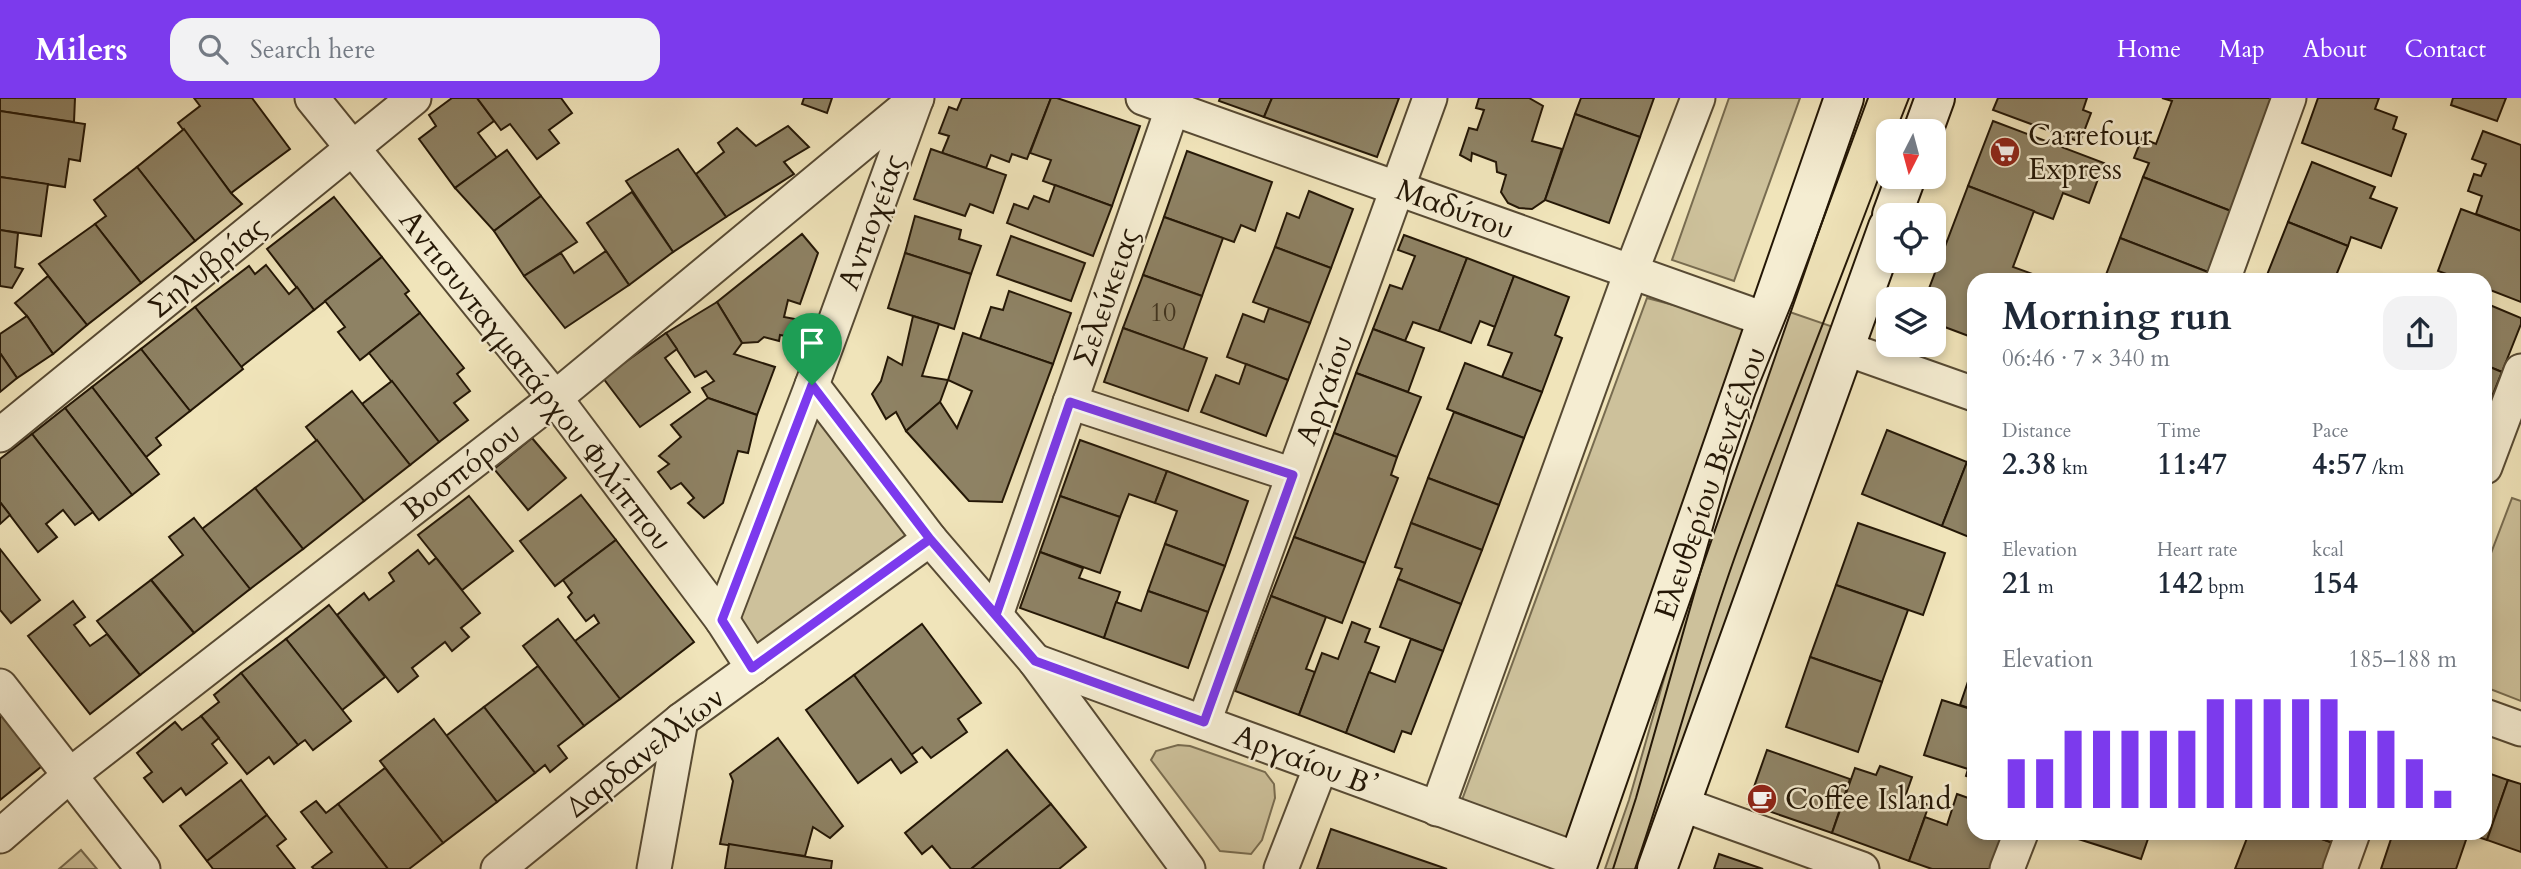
<!DOCTYPE html>
<html lang="en">
<head>
<meta charset="utf-8">
<style>
  :root { --surface:#fff; --page:#f2f2f3; --text:#1f2937; --muted:#747a83; --accent:#7c3aed }
  body { margin:0; font-family:Cardo,serif; background:var(--page); color:var(--text); height:100vh; display:flex; flex-direction:column; font-size:26px; white-space:nowrap }
  * { box-sizing:border-box; margin:0 }
  p { font-size:23px; color:var(--muted) }
  .icon { flex:none; width:38px; height:38px; fill:none; stroke:currentColor; stroke-width:2; stroke-linecap:round; stroke-linejoin:round }
  .map { position:relative; flex:1; overflow:hidden }
  .details { position:absolute; left:1967px; top:175px; width:525px; height:567px; display:flex; flex-direction:column; background:var(--surface); border-radius:21px; box-shadow:0 4px 10px #0003 }
  .details>* { flex:none }
  .needle { width:46px; rotate:186deg }
  .buttons { position:absolute; left:1876px; top:21px; display:grid; gap:14px }
  .buttons a { display:grid; place-items:center; width:70px; height:70px; border-radius:14px; background:var(--surface); box-shadow:0 4px 10px #0003; font-size:35px }
  .pin { position:absolute; display:grid; place-items:center; width:60px; height:60px; color:#fff; margin:-72px -30px; border-radius:50% 50% 50% 0; rotate:-45deg; box-shadow:0 0 7px #0007 }
  .pin .icon { rotate:45deg }
  .round { display:grid; place-items:center; flex:none; width:74px; height:74px; border-radius:21px; background:var(--page) }
  .overview { display:flex; align-items:center; justify-content:space-between; height:119px; padding:0 35px }
  h1 { font-size:38px; font-weight:600; line-height:52px }
  .metrics { display:grid; grid-template-columns:repeat(3,1fr); gap:10px; height:119px; padding:7px 35px }
  .metrics div { display:grid; align-content:center }
  .metrics b { font-size:30px; font-weight:600 }
  .metrics small { font-size:19px; font-weight:400 }
  .metrics p { font-size:19px }
  .chart { height:196px; padding:14px 35px }
  .chart p { display:flex; justify-content:space-between }
  .chart svg { width:100%; height:126px; margin-top:7px; stroke:var(--accent); stroke-width:6 }
  header { display:flex; align-items:center; gap:42px; box-sizing:border-box; height:98px; padding:0 35px; background:var(--accent); color:#fff }
  header strong { font-size:33px }
  nav { display:flex; gap:38px; margin-inline-start:auto; font-size:24px }
  .search { width:490px; height:63px; background:var(--page); display:flex; align-items:center; gap:18px; box-sizing:border-box; padding:0 24px; border-radius:21px; color:var(--muted); font-size:26px }
  .map>svg:first-child { display:block }
  .green { fill:#cdc19b; stroke:#786c50; stroke-width:2 }
  .building { fill:#8e8264; stroke:#241706; stroke-width:2 }
  .lines { fill:none; stroke-linecap:round; stroke-linejoin:round }
  .street-casing { stroke:#574a33; stroke-width:37 }
  .secondary-casing { stroke:#241706; stroke-width:42 }
  .street { stroke:#f5edd2; stroke-width:33 }
  .secondary { stroke:#f5edd2; stroke-width:38 }
  .tram { stroke:#241706; stroke-width:2 }
  .route-casing { stroke:#fff; stroke-width:14 }
  .route { stroke:#7c3aed; stroke-width:9 }
  .labels { text-anchor:middle; stroke-width:5; stroke-linejoin:round; paint-order:stroke }
  .number-label { font-size:26px; fill:#3e321e }
  .poi-label { font-size:30px; fill:#241706; stroke:#f5edd2; text-anchor:start }
  .street-label { font-size:30px; fill:#241706; stroke:#f5edd2 }
</style>
</head>
<body>
<header>
<strong>Milers</strong>
<div class="search"><svg class="icon" aria-label="search" viewBox="0 0 24 24"><circle cx="10" cy="10" r="6"/><path d="M15 15l6 6"/></svg>Search here</div>
<nav><a>Home</a><a>Map</a><a>About</a><a>Contact</a></nav>
</header>
<div class="map">
<svg width="2521" height="771" viewBox="0 0 2521 771">
  <rect width="100%" height="100%" fill="#f0e4ba"/>
  <filter id="stains"><feTurbulence type="fractalNoise" baseFrequency=".00286" numOctaves="4"/><feColorMatrix values="0 0 0 0 .2 0 0 0 0 .09 0 0 0 0 .02 0 0 0 .5 -.17"/></filter>
  <radialGradient id="worn" r=".72"><stop offset=".6" stop-color="#630" stop-opacity="0"/><stop offset="1" stop-color="#630" stop-opacity=".3"/></radialGradient>
  <g class="green">
    <path d="M1729,0H1800L1734,183L1672,162Z"/>
    <path d="M1647,200L1749,227L1574,747L1462,702Z"/>
    <path d="M1781,211L1845,233L1652,771H1605L1629,702L1725,370Z"/>
    <path d="M812,287L930,441L753,570L722,522Z"/>
    <path d="M2512,400L2521,403V603L2485,589V471Z"/>
    <path d="M1178,647L1190,648L1265,674L1274,686L1275,700L1262,742L1251,756L1220,753L1151,662L1156,653Z"/>
    <path d="M81,752L97,771H59Z"/>
  </g>
  <g class="building">
    <path d="M0,0H75L74,24L0,13Z"/>
    <path d="M194,0H252L290,51L231,95L178,25L200,8Z"/>
    <path d="M452,0H477L494,23L478,35L497,60L455,90L419,41L436,28L429,17Z"/>
    <path d="M477,0H561L572,15L549,32L559,45L537,61L510,26L501,32Z"/>
    <path d="M804,0H832L827,15L802,6Z"/>
    <path d="M962,0H1051L1027,61L1012,56L1009,64L991,57L986,70L942,55L949,38L939,35L949,9L957,12Z"/>
    <path d="M1051,0H1057L1140,28L1112,108L1043,83L1051,62L1030,55Z"/>
    <path d="M1220,0H1272L1264,19L1219,3Z"/>
    <path d="M1272,0H1399L1377,59L1264,19Z"/>
    <path d="M1479,0H1529L1543,8L1532,43L1562,51L1545,102L1532,111L1519,110L1508,105L1501,94L1506,77L1497,74L1496,64L1472,55L1471,63L1460,57L1469,30L1477,32L1484,12L1476,10Z"/>
    <path d="M1581,0H1654L1640,39L1575,16Z"/>
    <path d="M1998,0H2087L2083,12L2091,15L2080,44L1993,12Z"/>
    <path d="M2162,0H2275L2231,113L2143,79L2149,65L2134,60L2142,40L2156,46L2172,3Z"/>
    <path d="M2318,0H2379L2375,11L2397,19L2393,31L2406,36L2391,78L2302,45Z"/>
    <path d="M2453,0H2506L2497,23L2451,7Z"/>
    <path d="M0,13L85,26L80,63L69,61L65,89L0,79Z"/>
    <path d="M1575,16L1640,39L1609,125L1545,102Z"/>
    <path d="M1993,23L2104,65L2089,105L2063,95L2053,121L1968,88Z"/>
    <path d="M788,28L809,49L784,64L794,76L726,119L696,76L724,54L718,45L737,30L756,48Z"/>
    <path d="M184,31L231,95L242,106L195,143L137,69Z"/>
    <path d="M2483,33L2521,47V133L2476,116L2482,98L2468,93L2474,76L2481,78L2486,66L2472,61Z"/>
    <path d="M678,51L726,119L673,154L626,83Z"/>
    <path d="M931,51L1006,77L993,115L970,106L965,118L914,101Z"/>
    <path d="M507,52L541,98L494,133L455,90Z"/>
    <path d="M1187,53L1272,84L1255,133L1241,127L1234,144L1164,119Z"/>
    <path d="M2312,64L2375,89L2370,100L2397,110L2381,150L2351,139L2348,148L2288,124Z"/>
    <path d="M137,69L195,143L141,185L95,126L106,118L94,102Z"/>
    <path d="M0,79L48,86L41,138L0,132Z"/>
    <path d="M2143,79L2231,113L2208,174L2120,140Z"/>
    <path d="M1055,87L1112,108L1093,158L1007,125L1014,106L1028,111L1034,98L1049,104Z"/>
    <path d="M1968,88L2034,113L2013,169L2041,179L2040,182H1974V240L1934,225V201H1925Z"/>
    <path d="M1309,93L1353,111L1331,170L1275,149L1287,115L1299,120Z"/>
    <path d="M632,94L673,154L629,187L587,125Z"/>
    <path d="M541,98L577,144L524,178L494,133Z"/>
    <path d="M334,99L382,159L314,212L267,151Z"/>
    <path d="M2461,111L2521,133V204L2485,190V182H2463L2438,173Z"/>
    <path d="M915,118L961,132L959,141L981,148L971,176L905,155Z"/>
    <path d="M1164,119L1223,140L1202,198L1143,177Z"/>
    <path d="M2288,124L2348,148L2335,180L2340,182H2265Z"/>
    <path d="M95,126L141,185L87,227L39,166Z"/>
    <path d="M0,132L18,135L15,169L23,171L12,190L0,188Z"/>
    <path d="M802,136L818,155L800,206L788,202L784,219L795,221L791,239L780,237L779,243L764,239L758,244L742,245L717,204Z"/>
    <path d="M1404,137L1467,160L1439,233L1413,224L1405,243L1373,231L1390,187L1402,191L1415,158L1398,152Z"/>
    <path d="M1011,138L1085,165L1071,203L997,177Z"/>
    <path d="M2120,140L2208,174L2205,182H2104Z"/>
    <path d="M1275,149L1331,170L1310,225L1253,204Z"/>
    <path d="M606,153L629,187L565,230L524,178L561,155L574,175Z"/>
    <path d="M905,155L971,176L954,231L888,210Z"/>
    <path d="M382,159L409,193L405,196L420,215L360,262L338,234L345,229L325,203Z"/>
    <path d="M1467,160L1514,178L1495,229L1480,223L1471,245L1439,233Z"/>
    <path d="M266,167L289,196L297,189L314,212L241,269L195,209L249,168L255,176Z"/>
    <path d="M1143,177L1202,198L1183,252L1123,230Z"/>
    <path d="M48,178L87,227L53,256L27,218L15,205Z"/>
    <path d="M1514,178L1569,199L1555,237L1562,240L1542,294L1502,279L1512,255L1488,247Z"/>
    <path d="M1009,193L1071,215L1053,266L980,241L991,209L1003,212Z"/>
    <path d="M717,204L742,245L734,256L775,269L757,317L708,300L702,290L714,283L706,273L695,279L666,235Z"/>
    <path d="M2485,205L2521,220V226L2502,274L2485,267Z"/>
    <path d="M195,209L243,271L190,313L141,251Z"/>
    <path d="M1269,210L1310,225L1288,282L1227,259L1243,216L1264,224Z"/>
    <path d="M420,215L464,270L457,276L470,293L454,305L468,322L439,344L369,255Z"/>
    <path d="M27,218L53,256L17,280L0,255V236Z"/>
    <path d="M913,218L939,226L922,278L948,282L940,304L906,333L896,314L886,321L872,296L881,283L888,259L902,267Z"/>
    <path d="M1123,230L1207,260L1188,313L1104,284Z"/>
    <path d="M1373,231L1424,250L1408,294L1356,275Z"/>
    <path d="M666,235L677,251L665,260L690,294L640,329L603,280Z"/>
    <path d="M963,235L1053,266L1002,404L969,403L906,333L940,304L957,330L972,293L948,282Z"/>
    <path d="M141,251L190,313L156,340L161,347L146,359L92,289Z"/>
    <path d="M0,255L17,280L0,294Z"/>
    <path d="M1465,265L1542,294L1524,340L1447,311Z"/>
    <path d="M1246,266L1288,282L1266,338L1201,314L1216,277L1239,286Z"/>
    <path d="M2485,267L2502,274L2485,316Z"/>
    <path d="M1356,275L1421,299L1397,359L1334,335Z"/>
    <path d="M392,283L439,344L410,367L362,306Z"/>
    <path d="M92,289L159,376L132,397L65,310Z"/>
    <path d="M352,293L410,367L364,403L306,329Z"/>
    <path d="M708,300L757,317L748,355L738,353L723,405L704,420L688,405L694,400L681,385L671,391L658,374L669,366L659,358L681,339L671,327Z"/>
    <path d="M65,310L132,397L99,422L32,336Z"/>
    <path d="M1454,314L1524,340L1499,407L1428,380Z"/>
    <path d="M1887,332L1967,364L1942,428L1862,396Z"/>
    <path d="M1334,335L1397,359L1391,377L1398,380L1365,465L1294,439Z"/>
    <path d="M32,336L93,414L75,427L63,412L46,426L57,439L38,454L0,404V361Z"/>
    <path d="M532,340L566,380L528,412L494,371Z"/>
    <path d="M317,342L364,403L303,451L255,390Z"/>
    <path d="M1080,342L1167,373L1155,405L1129,396L1120,419L1060,398Z"/>
    <path d="M1967,364L1974,366V441L1942,428Z"/>
    <path d="M1167,373L1248,403L1225,468L1165,446L1177,413L1155,405Z"/>
    <path d="M1428,380L1499,407L1482,452L1411,425Z"/>
    <path d="M255,390L303,451L250,491L202,431Z"/>
    <path d="M581,397L616,442L555,488L520,443Z"/>
    <path d="M469,398L513,453L462,492L418,437Z"/>
    <path d="M1060,398L1120,419L1100,475L1040,454Z"/>
    <path d="M0,404L10,417L0,426Z"/>
    <path d="M194,420L250,491L194,535L151,482L183,457L169,439Z"/>
    <path d="M1411,425L1482,452L1461,506L1398,481L1402,471L1395,469Z"/>
    <path d="M1858,425L1945,455L1923,517L1836,487Z"/>
    <path d="M1294,439L1365,465L1342,525L1271,498Z"/>
    <path d="M616,442L694,544L620,601L575,543L599,525L594,517L586,523L568,499L572,495L563,482Z"/>
    <path d="M1165,446L1225,468L1208,514L1148,493Z"/>
    <path d="M0,451L40,502L11,525L0,512Z"/>
    <path d="M418,452L429,466L436,460L480,515L461,530L469,539L452,553L445,544L412,570L418,578L398,594L337,517L364,495L369,502L394,483L389,475Z"/>
    <path d="M1040,454L1083,470L1079,480L1120,494L1104,540L1020,510Z"/>
    <path d="M1398,481L1461,506L1443,553L1380,529Z"/>
    <path d="M151,482L194,535L140,577L97,523Z"/>
    <path d="M1836,487L1908,512L1882,584L1810,559Z"/>
    <path d="M1148,493L1208,514L1188,570L1104,540L1116,504L1141,513Z"/>
    <path d="M1271,498L1326,519L1306,571L1315,574L1299,617L1235,593Z"/>
    <path d="M73,503L85,519L74,527L90,548L107,536L140,577L90,616L28,538Z"/>
    <path d="M329,507L385,579L342,612L286,541Z"/>
    <path d="M558,521L620,601L584,628L523,548Z"/>
    <path d="M1352,524L1370,531L1365,544L1379,549L1346,635L1299,617L1322,555L1338,561Z"/>
    <path d="M922,526L981,605L958,621L967,634L931,660L922,649L911,657L854,577Z"/>
    <path d="M286,541L351,623L313,652L305,642L298,647L241,575Z"/>
    <path d="M1411,541L1443,553L1411,636L1402,633L1394,654L1346,635L1369,574L1395,584Z"/>
    <path d="M1810,559L1882,584L1858,654L1786,629Z"/>
    <path d="M1974,566V612L1960,607Z"/>
    <path d="M538,568L584,628L558,648L567,660L550,674L545,667L535,675L484,609Z"/>
    <path d="M241,575L298,647L274,666L269,659L247,676L201,618L219,604L214,597Z"/>
    <path d="M854,577L917,664L901,675L891,661L858,685L806,612Z"/>
    <path d="M1942,602L1974,612V681L1966,678L1968,671L1924,657Z"/>
    <path d="M484,609L535,675L497,704L446,638Z"/>
    <path d="M0,616L42,668L0,702Z"/>
    <path d="M201,618L219,640L212,646L227,665L186,697L181,690L163,704L144,680L152,674L137,655L175,624L182,632Z"/>
    <path d="M434,621L497,704L443,745L380,663Z"/>
    <path d="M778,640L843,728L830,740L813,729L805,758L720,746L733,683L730,676Z"/>
    <path d="M1007,652L1051,706L971,771H951L932,748L922,756L905,735Z"/>
    <path d="M1767,652L1850,681L1832,735L1748,706Z"/>
    <path d="M1880,668L1912,679L1905,699L1929,707L1909,763L1832,735L1855,670L1876,677Z"/>
    <path d="M385,670L443,745L409,771H388L338,706Z"/>
    <path d="M2485,674L2508,682L2487,742L2466,735H2485Z"/>
    <path d="M241,682L267,717L207,763L180,728Z"/>
    <path d="M2508,682L2521,686V754L2487,742Z"/>
    <path d="M1957,696L1974,702V735H2004L1992,771H1932L1909,763L1925,719L1947,727Z"/>
    <path d="M316,703L326,715L338,706L388,771H314L312,769L332,754L301,714Z"/>
    <path d="M1051,706L1086,749L1059,771H971Z"/>
    <path d="M267,717L286,741L277,748L295,771H213L207,763Z"/>
    <path d="M1331,731L1447,771H1317Z"/>
    <path d="M2070,735H2150L2141,761L2069,738Z"/>
    <path d="M2249,735H2305L2333,745L2324,771H2235Z"/>
    <path d="M2305,735H2337L2333,745Z"/>
    <path d="M2393,735H2466L2468,736L2456,771H2381Z"/>
    <path d="M729,746L832,763L831,771H725Z"/>
    <path d="M1719,756L1763,771H1714Z"/>
  </g>
  <g class="lines">
    <g class="street-casing">
      <g id="street">
        <path d="M312,0L555,300L722,522L753,570"/>
        <path d="M1143,0L1767,222"/>
        <path d="M2223,182L2289,0"/>
        <path d="M1844,250L1974,296"/>
        <path d="M812,287L930,441L1035,563L1188,771"/>
        <path d="M1070,304L1293,377"/>
        <path d="M0,337L414,0"/>
        <path d="M2485,369L2521,273"/>
        <path d="M996,517L1176,0"/>
        <path d="M722,522L812,287L916,2"/>
        <path d="M1035,563L1579,762"/>
        <path d="M0,588L143,771"/>
        <path d="M2485,618L2521,631"/>
        <path d="M1204,624L1430,0"/>
        <path d="M1681,706L1862,771"/>
        <path d="M1437,711L1631,174L1698,0"/>
        <path d="M0,738L70,677L555,300L917,0"/>
        <path d="M498,771L681,622L930,441"/>
        <path d="M654,771L681,622"/>
        <path d="M1281,771L1321,668"/>
        <path d="M2007,771L2021,735"/>
        <path d="M2340,771L2353,735"/>
      </g>
    </g>
    <g class="secondary-casing">
      <g id="secondary">
        <path d="M1923,33L1935,0"/>
        <path d="M1892,117L1906,79"/>
        <path d="M1576,771L1844,0"/>
        <path d="M1657,771L1888,129"/>
      </g>
    </g>
    <use href="#street" class="street"/>
    <use href="#secondary" class="secondary"/>
    <g class="tram">
      <path d="M1896,33L1909,0"/>
      <path d="M1613,771L1636,700L1730,370L1755,297L1793,203L1868,0"/>
      <path d="M1635,771C1673,662 1701,550 1741,442C1788,312 1840,184 1888,55"/>
    </g>
  </g>
  <g class="lines">
    <g class="route-casing">
      <path id="route" d="M812,287L722,522L752,570L930,441L1035,563L1204,624L1293,377L1070,304L996,517L930,441L812,287"/>
    </g>
    <use href="#route" class="route"/>
  </g>
  <defs>
    <g id="supermarket-disc" transform="scale(1.575)"><circle r="9.5" fill="#8f2418" stroke="#f5edd2"/><path d="M-6-5.5h2.5l.6 2H6L4.5 2H-2.5L-4.4-4H-6ZM-1.5 3.2a1.3 1.3 0 1 0 .1 0ZM3 3.2a1.3 1.3 0 1 0 .1 0Z" fill="#fff"/></g>
    <g id="cafe-disc" transform="scale(1.575)"><circle r="9.5" fill="#8f2418" stroke="#f5edd2"/><path d="M-5.5-4.5H6V0H3Q3 3.5 0 3.5H-2.5Q-5.5 3.5-5.5 0ZM3-3.2v2h1.7v-2ZM-6 4.5H4V6H-6Z" fill="#fff"/></g>
  </defs>
  <g fill-rule="evenodd">
    <use href="#supermarket-disc" x="2005" y="54"/>
    <use href="#cafe-disc" x="1762" y="701"/>
  </g>
  <g class="labels">
    <g class="number-label">
      <text x="1163" y="223">10</text>
    </g>
    <g class="poi-label">
      <text x="2028" y="47">Carrefour<tspan x="2028" dy="34">Express</tspan></text>
      <text x="1785" y="711">Coffee Island</text>
    </g>
    <g class="street-label">
      <text transform="translate(1455 111) rotate(20)" y="10">Μαδύτου</text>
      <text transform="translate(871 124) rotate(-70)" y="10">Αντιοχείας</text>
      <text transform="translate(207 169) rotate(-39)" y="10">Σηλυβρίας</text>
      <text transform="translate(1106 199) rotate(-71)" y="10">Σελεύκειας</text>
      <text transform="translate(536 282) rotate(52)" y="10">Αντισυνταγματάρχου Φιλίππου</text>
      <text transform="translate(1324 292) rotate(-70)" y="10">Αργαίου</text>
      <text transform="translate(461 373) rotate(-38)" y="10">Βοσπόρου</text>
      <text transform="translate(1710 385) rotate(-71)" y="10">Ελευθερίου Βενιζέλου</text>
      <text transform="translate(645 654) rotate(-38)" y="10">Δαρδανελλίων</text>
      <text transform="translate(1307 663) rotate(21)" y="10">Αργαίου Β᾽</text>
    </g>
  </g>
  <rect width="100%" height="100%" filter="url(#stains)"/>
  <rect width="100%" height="100%" fill="url(#worn)"/>
</svg>
<div class="buttons">
<a><svg class="needle" viewBox="-14 -14 28 28"><path d="M0-13l5 13h-10z" fill="#e53935"/><path d="M0 13l5-13h-10z" fill="#747a83"/></svg></a>
<a><svg class="icon" aria-label="locate" viewBox="0 0 24 24"><circle cx="12" cy="12" r="6"/><path d="M12 2v4M12 18v4M2 12h4M18 12h4"/></svg></a>
<a><svg class="icon" aria-label="layers" viewBox="0 0 24 24"><path d="M12 4l9 5-9 5-9-5zM3 14l9 5 9-5"/></svg></a>
</div>
<div class="pin" style="left:812px;top:287px;background:#1e9e55"><svg class="icon" aria-label="arrive" viewBox="0 0 24 24"><path d="M6 21V4h12l-3 4 3 4H6"/></svg></div>
<section class="details">
<div class="overview"><div><h1>Morning run</h1><p>06:46 · 7 × 340 m</p></div><a class="round"><svg class="icon" aria-label="share" viewBox="0 0 24 24"><path d="M12 15V3M7 8l5-5 5 5M5 13v7h14v-7"/></svg></a></div>
<div class="metrics">
<div><p>Distance</p><b>2.38<small> km</small></b></div>
<div><p>Time</p><b>11:47</b></div>
<div><p>Pace</p><b>4:57<small> /km</small></b></div>
</div>
<div class="metrics">
<div><p>Elevation</p><b>21<small> m</small></b></div>
<div><p>Heart rate</p><b>142<small> bpm</small></b></div>
<div><p>kcal</p><b>154</b></div>
</div>
<div class="chart"><p><span>Elevation</span>185–188 m</p>
<svg viewBox="0 0 160 44" preserveAspectRatio="none"><path d="M5 44V27M15 44V27M25 44V17M35 44V17M45 44V17M55 44V17M65 44V17M75 44V6M85 44V6M95 44V6M105 44V6M115 44V6M125 44V17M135 44V17M145 44V27M155 44V38"/></svg>
</div>
</section>
</div>
</body>
</html>
